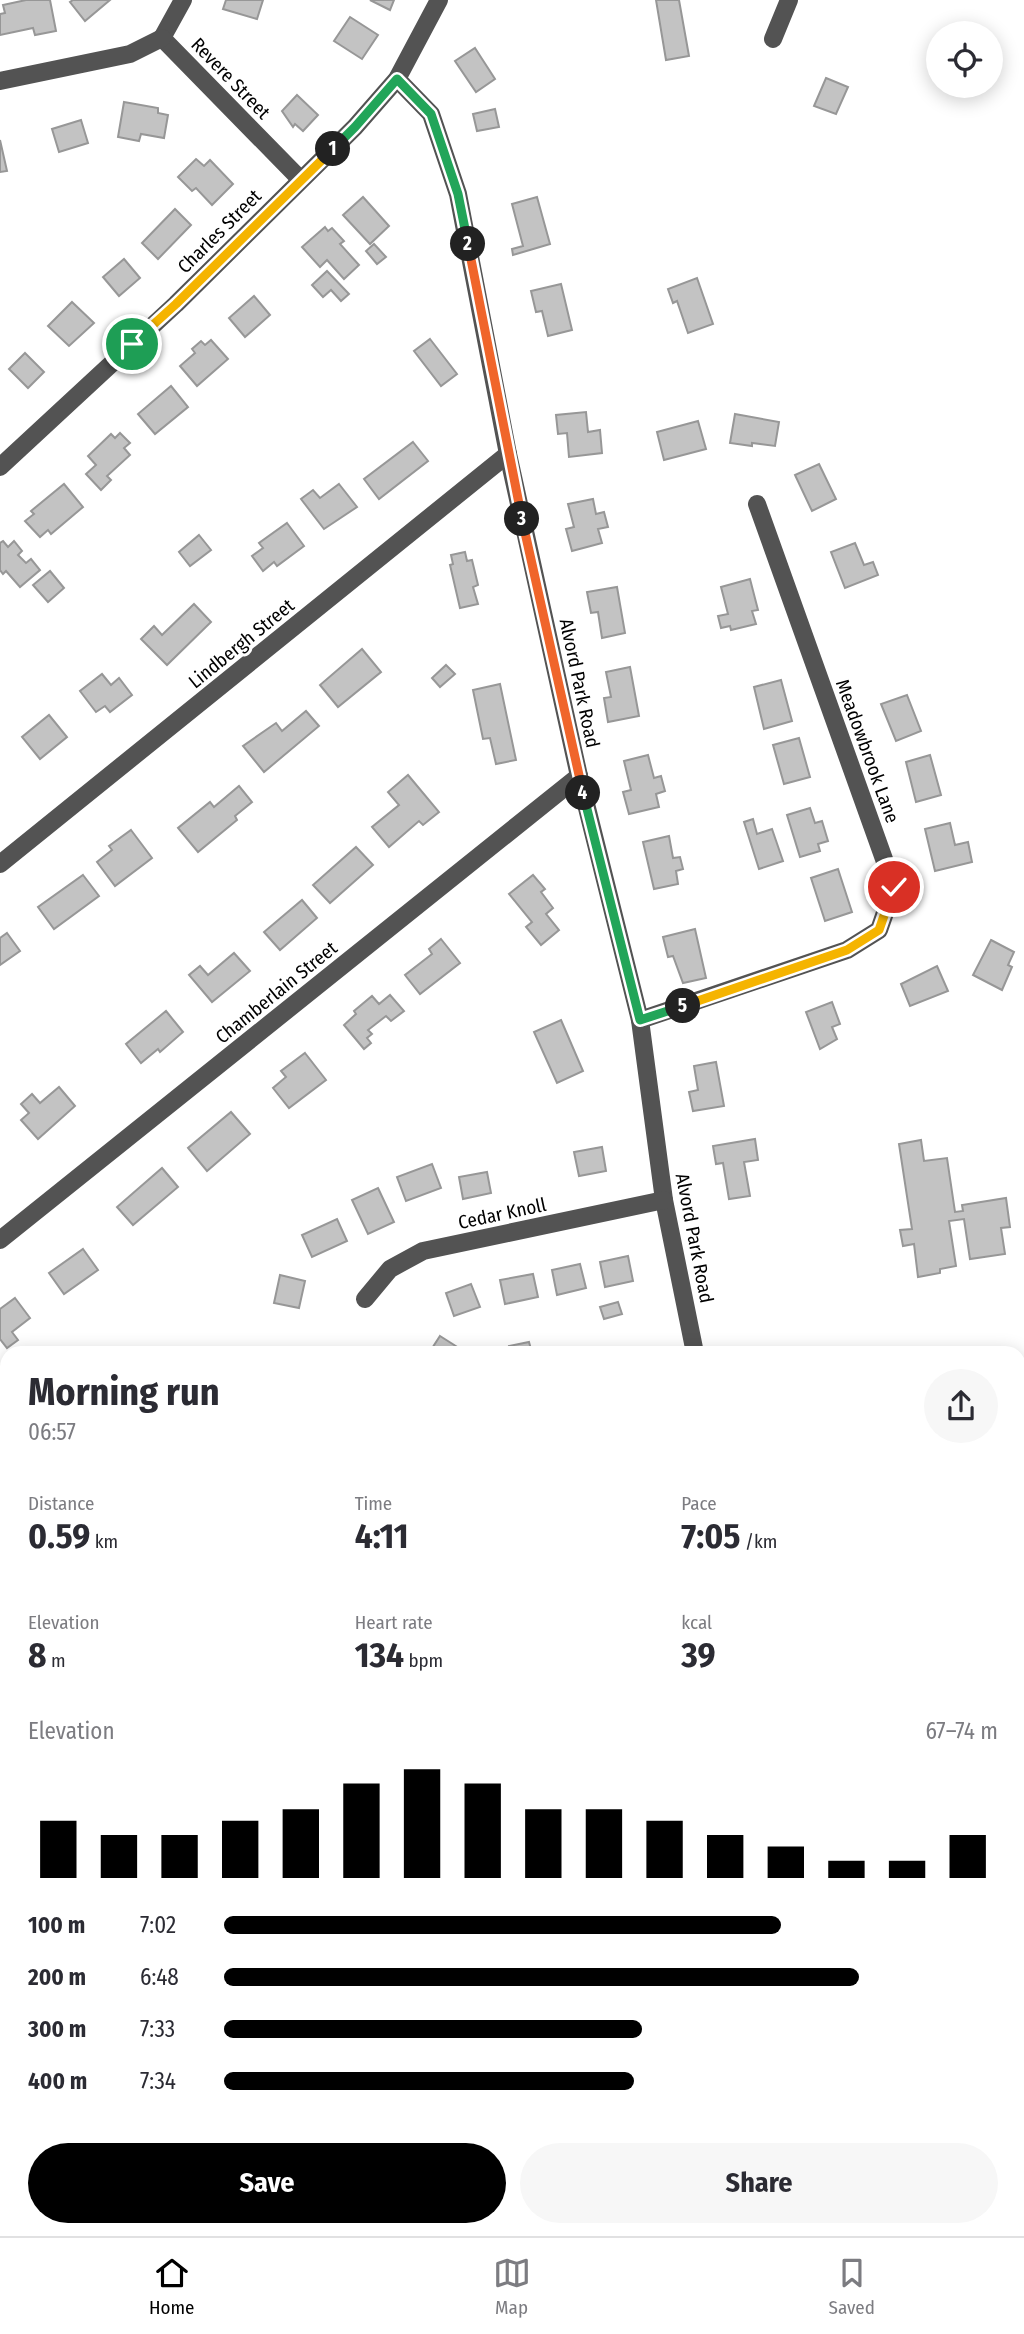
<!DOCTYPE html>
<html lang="en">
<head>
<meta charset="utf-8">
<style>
  :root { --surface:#fff; --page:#f7f7f7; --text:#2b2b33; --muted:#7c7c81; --line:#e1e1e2; --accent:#000 }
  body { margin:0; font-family:"Fira Sans Condensed",sans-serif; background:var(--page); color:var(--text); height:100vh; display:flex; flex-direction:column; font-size:26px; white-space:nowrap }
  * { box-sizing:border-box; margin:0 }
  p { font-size:23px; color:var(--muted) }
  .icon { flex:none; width:38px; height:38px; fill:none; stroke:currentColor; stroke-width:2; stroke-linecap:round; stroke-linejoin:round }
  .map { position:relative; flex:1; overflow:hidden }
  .drawer { position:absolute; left:0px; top:1346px; width:1026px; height:891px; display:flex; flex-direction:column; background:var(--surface); border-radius:21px 21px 0 0; box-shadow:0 4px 18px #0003 }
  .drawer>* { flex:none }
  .controls { position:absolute; left:926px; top:21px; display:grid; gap:14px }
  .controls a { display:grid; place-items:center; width:77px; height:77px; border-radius:50%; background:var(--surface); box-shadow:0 4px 18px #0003; font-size:35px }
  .pin { position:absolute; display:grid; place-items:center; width:60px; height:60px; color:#fff; margin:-30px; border:4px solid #fff; border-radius:50%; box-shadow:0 2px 7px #0007 }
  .km { position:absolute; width:35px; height:35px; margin:-18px; border-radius:50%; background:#222; color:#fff; font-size:19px; line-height:35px; text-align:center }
  .round { display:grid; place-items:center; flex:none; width:74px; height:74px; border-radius:37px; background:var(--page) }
  .headline { display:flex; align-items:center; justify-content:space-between; height:119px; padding:0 28px }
  h1 { font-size:38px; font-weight:700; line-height:52px }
  .figures { display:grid; grid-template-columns:repeat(3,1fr); gap:10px; height:119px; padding:7px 28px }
  .figures div { display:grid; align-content:center }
  .figures b { font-size:35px; font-weight:700 }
  .figures small { font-size:19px; font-weight:400 }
  .figures p { font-size:19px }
  .chart { height:196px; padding:14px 28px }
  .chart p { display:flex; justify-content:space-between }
  .chart svg { width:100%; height:126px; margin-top:7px; stroke:var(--accent); stroke-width:6 }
  .cta { display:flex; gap:14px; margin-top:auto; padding:14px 28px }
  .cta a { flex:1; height:80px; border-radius:42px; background:var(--accent); color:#fff; font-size:28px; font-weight:700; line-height:80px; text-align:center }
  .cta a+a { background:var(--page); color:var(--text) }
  ul { padding:0 28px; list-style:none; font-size:23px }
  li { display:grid; grid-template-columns:112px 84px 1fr; align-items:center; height:52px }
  li i { height:18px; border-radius:9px; background:var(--accent) }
  .dock { display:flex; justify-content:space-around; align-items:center; height:98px; border-top:2px solid var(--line); background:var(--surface); font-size:19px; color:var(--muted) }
  .dock a { display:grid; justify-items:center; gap:4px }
  .dock .selected { color:var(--accent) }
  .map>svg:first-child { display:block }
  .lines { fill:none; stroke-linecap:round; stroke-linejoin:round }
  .stream { stroke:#a1a1a1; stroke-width:5 }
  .building { fill:#c3c3c3; stroke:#979797; stroke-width:2 }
  .major-casing { stroke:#dbdbdb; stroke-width:21 }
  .minor { stroke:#535353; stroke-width:18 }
  .major { stroke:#000; stroke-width:18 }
  .split-1-casing { stroke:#fff; stroke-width:14 }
  .split-2-casing { stroke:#fff; stroke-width:14 }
  .split-3-casing { stroke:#fff; stroke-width:14 }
  .split-4-casing { stroke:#fff; stroke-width:14 }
  .split-5-casing { stroke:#fff; stroke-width:14 }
  .split-6-casing { stroke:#fff; stroke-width:14 }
  .split-1 { stroke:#f5b400; stroke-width:9 }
  .split-2 { stroke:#22a559; stroke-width:9 }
  .split-3 { stroke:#f0652b; stroke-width:9 }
  .split-4 { stroke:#f0652b; stroke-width:9 }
  .split-5 { stroke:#22a559; stroke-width:9 }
  .split-6 { stroke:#f5b400; stroke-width:9 }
  .labels { text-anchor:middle; stroke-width:6; stroke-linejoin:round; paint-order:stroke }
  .street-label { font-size:19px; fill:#000; stroke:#fff }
</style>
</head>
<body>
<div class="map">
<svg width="1024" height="2236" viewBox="0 0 1024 2236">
  <rect width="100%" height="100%" fill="#fff"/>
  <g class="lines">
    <g class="stream">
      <path d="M1018,2018L1024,2020"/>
      <path d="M0,2168L7,2155"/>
    </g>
  </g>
  <g class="building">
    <path d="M26,0H50L56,31L35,35L33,28L0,35V14L5,13L3,5Z"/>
    <path d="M73,0H110L85,21L70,2Z"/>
    <path d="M226,0H263L257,19L223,9Z"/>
    <path d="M370,0H394L390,10Z"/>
    <path d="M656,0H679L689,56L666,60Z"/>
    <path d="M350,17L378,35L362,59L334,41Z"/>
    <path d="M475,48L495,79L476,92L455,61Z"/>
    <path d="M826,78L848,87L836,114L814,106Z"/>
    <path d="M297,95L318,115L303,131L295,124L293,127L282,111Z"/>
    <path d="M124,102L158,108V113L168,115L164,138L141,134L139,141L118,137Z"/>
    <path d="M495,109L499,127L477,131L473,114Z"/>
    <path d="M81,120L88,143L59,152L52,129Z"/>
    <path d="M0,140L7,171L0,172Z"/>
    <path d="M196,159L204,166L210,160L233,184L212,205L196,188L192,191L178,177Z"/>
    <path d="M363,197L389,226L370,244L343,215Z"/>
    <path d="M537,197L550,244L513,255L512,249L523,246L512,204Z"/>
    <path d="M175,209L191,225L158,259L142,243Z"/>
    <path d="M325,227L328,231L332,228L344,241L340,244L359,265L344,279L327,260L320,267L302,247Z"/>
    <path d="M374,244L386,257L377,264L366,251Z"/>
    <path d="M124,259L140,278L119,296L103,277Z"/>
    <path d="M327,271L349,294L341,301L331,290L323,297L312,285Z"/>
    <path d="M697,278L713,324L688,333L677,301L673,303L668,289Z"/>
    <path d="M561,284L572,330L548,336L542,311L536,312L531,291Z"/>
    <path d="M254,296L270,315L245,337L229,318Z"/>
    <path d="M72,302L94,323L69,346L48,326Z"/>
    <path d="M430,339L457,374L441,386L414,351Z"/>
    <path d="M211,340L228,359L197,386L180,366L195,353L192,349L201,341L205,345Z"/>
    <path d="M25,353L44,372L28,388L9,369Z"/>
    <path d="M171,386L188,407L155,434L138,414Z"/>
    <path d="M586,412L588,432L600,430L602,453L569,457L567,433L558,434L556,415Z"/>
    <path d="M735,414L779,422L775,446L752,443V446L730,443Z"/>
    <path d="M698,421L706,449L664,460L657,432Z"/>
    <path d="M120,433L130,443L124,448L130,455L107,476L111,480L101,490L86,474L96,465L88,456L111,434L115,438Z"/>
    <path d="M413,442L428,461L379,499L364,479Z"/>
    <path d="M819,464L836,499L812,511L795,475Z"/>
    <path d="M64,484L83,507L51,534L48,530L40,537L25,521L34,514L31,511Z"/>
    <path d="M339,484L357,507L324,529L301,499L313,490L320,498Z"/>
    <path d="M593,499L596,514L604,512L608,527L598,529L602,543L572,551L566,529L574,527L568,504Z"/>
    <path d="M287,523L304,546L277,566L274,562L263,571L252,556L263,548L259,543Z"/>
    <path d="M199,535L211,550L190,566L179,552Z"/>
    <path d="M3,541L8,547L14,541L22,551L18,555L26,563L31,559L40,570L20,587L6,571L3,574L0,570V543Z"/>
    <path d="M855,543L864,565L873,562L878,575L845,588L831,552Z"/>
    <path d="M465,552L467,561L472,560L478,585L473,587L478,604L460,608L450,565L453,564L451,555Z"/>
    <path d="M50,571L64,588L48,602L33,585Z"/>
    <path d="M750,579L758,610L752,611L756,624L731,630L730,626L721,628L718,616L728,614L721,587Z"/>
    <path d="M617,587L625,633L602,638L598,612L591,613L587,592Z"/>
    <path d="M194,604L211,622L167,665L141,639L154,626L162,635Z"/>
    <path d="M362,649L381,672L338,707L320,685Z"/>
    <path d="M446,665L455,674L440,687L432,678Z"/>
    <path d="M630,667L639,716L608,722L604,698L611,697L606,672Z"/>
    <path d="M102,674L111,685L119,678L132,695L110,712L105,706L96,712L80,691Z"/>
    <path d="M781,680L792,721L764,729L754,687Z"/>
    <path d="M500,684L516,760L496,764L490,738L483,739L473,690Z"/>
    <path d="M907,695L921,731L896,741L881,704Z"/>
    <path d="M306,711L319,726L264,772L243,746L276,723L282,731Z"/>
    <path d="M49,715L67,737L40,759L22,737Z"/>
    <path d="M799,738L810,777L784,784L773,745Z"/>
    <path d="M648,755L654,778L661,776L665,791L656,794L659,807L629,814L623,792L631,790L624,761Z"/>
    <path d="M930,755L941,795L916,802L906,762Z"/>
    <path d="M408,775L439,812L423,825L419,821L389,847L372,827L399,805L388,792Z"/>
    <path d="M239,786L252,802L235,816L237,820L198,852L178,828L210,802L214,807Z"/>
    <path d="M810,808L815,823L822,821L828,841L818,844L820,851L800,857L787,815Z"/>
    <path d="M753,819L757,834L772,829L783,861L759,869L744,822Z"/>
    <path d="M950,823L955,845L968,842L972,862L935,871L925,829Z"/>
    <path d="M131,830L152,858L115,886L97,862L112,850L109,846Z"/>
    <path d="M669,836L673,858L680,857L683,869L676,871L678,884L654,889L643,842Z"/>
    <path d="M356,847L373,865L330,903L313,885Z"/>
    <path d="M838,869L852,912L825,921L811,878Z"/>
    <path d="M83,875L99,896L54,929L38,907Z"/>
    <path d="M533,875L545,889L541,892L553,908L546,914L559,930L541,945L526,927L532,922L509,894Z"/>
    <path d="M302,900L317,918L280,950L264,932Z"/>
    <path d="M695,929L706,978L683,983L673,956L668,957L663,937Z"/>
    <path d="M7,933L20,951L0,965V938Z"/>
    <path d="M441,939L460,963L420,994L405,975L432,954L429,949Z"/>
    <path d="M991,940L1014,952L1008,965L1012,967L1002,990L973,975Z"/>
    <path d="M234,953L250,971L212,1002L189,975L200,966L208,975Z"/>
    <path d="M937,966L948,991L910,1006L901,984Z"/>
    <path d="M390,995L404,1011L391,1021L386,1016L368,1030L372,1034L367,1038L371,1043L364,1049L344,1025L356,1014L354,1011L372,996L379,1004Z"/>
    <path d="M832,1002L840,1024L832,1027L837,1039L820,1049L806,1012Z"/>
    <path d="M166,1011L183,1032L160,1052L158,1049L141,1063L126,1044Z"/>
    <path d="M561,1020L583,1071L557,1083L534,1032Z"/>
    <path d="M305,1053L326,1080L289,1108L273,1088L286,1077L281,1071Z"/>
    <path d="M716,1062L724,1106L693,1111L689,1092L698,1090L694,1066Z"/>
    <path d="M59,1087L75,1106L38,1139L21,1120L29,1113L21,1104L32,1094L40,1103Z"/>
    <path d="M231,1112L250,1134L207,1171L188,1148Z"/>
    <path d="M755,1139L758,1160L744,1162L750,1196L729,1199L723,1163L716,1164L713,1146Z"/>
    <path d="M921,1140L924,1161L947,1158L955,1212L963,1211L962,1205L1006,1198L1010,1227L1001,1228L1005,1254L970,1259L964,1219L949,1221L956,1266L940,1269V1273L918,1277L914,1244L903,1246L900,1230L912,1229L899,1144Z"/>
    <path d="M602,1147L606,1171L579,1176L574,1152Z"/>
    <path d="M432,1164L441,1188L406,1201L397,1177Z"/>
    <path d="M162,1168L178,1187L133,1225L117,1207Z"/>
    <path d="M487,1172L491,1193L463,1199L459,1177Z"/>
    <path d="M378,1188L394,1222L368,1234L352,1200Z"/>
    <path d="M337,1219L347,1241L312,1257L302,1235Z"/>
    <path d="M83,1249L98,1270L64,1294L49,1273Z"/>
    <path d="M628,1256L633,1281L605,1287L600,1262Z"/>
    <path d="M580,1264L586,1288L557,1295L552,1270Z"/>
    <path d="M533,1274L538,1297L505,1304L500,1280Z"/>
    <path d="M280,1275L305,1281L299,1308L274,1303Z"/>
    <path d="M471,1284L480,1307L454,1316L446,1293Z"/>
    <path d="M15,1298L30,1318L12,1332L18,1340L7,1348L0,1339V1309Z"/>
    <path d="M618,1302L622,1314L604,1319L600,1307Z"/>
    <path d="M440,1336L462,1350L460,1353H429Z"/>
    <path d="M529,1342L532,1353H510L509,1346Z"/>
    <path d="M1024,1388V1490L1018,1491V1389Z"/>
    <path d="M1018,1831L1024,1832V1871L1018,1870Z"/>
    <path d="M1024,1901V1946L1018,1945V1905L1023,1906Z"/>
  </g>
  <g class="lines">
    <g class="major-casing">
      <g id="major">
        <path d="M0,2011L7,2010"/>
        <path d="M1018,2153L1024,2156"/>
      </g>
    </g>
    <g class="minor">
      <path d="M162,38L300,179"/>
      <path d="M162,38L183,0"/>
      <path d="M773,39L789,0"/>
      <path d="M397,79L431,114L458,194L508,454L579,776L640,1020L664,1200L695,1353"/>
      <path d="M0,81L130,54L162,38"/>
      <path d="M0,467L176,304L355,127L397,79L439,0"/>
      <path d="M0,864L508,454"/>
      <path d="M640,1020L847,950L879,930L894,887L757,504"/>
      <path d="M0,1240L579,776"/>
      <path d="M365,1299L390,1269L423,1251L664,1200"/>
      <path d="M0,1702L7,1700"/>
      <path d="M0,1898L7,1989"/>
      <path d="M814,2230L815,2236"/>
    </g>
    <use href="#major" class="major"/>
  </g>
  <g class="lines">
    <g class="split-1-casing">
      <path id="split-1" d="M132,344L176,304L333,149"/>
    </g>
    <g class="split-2-casing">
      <path id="split-2" d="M333,149L355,127L397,79L431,114L458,194L468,244"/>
    </g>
    <g class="split-3-casing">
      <path id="split-3" d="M468,244L522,519"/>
    </g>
    <g class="split-4-casing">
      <path id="split-4" d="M522,519L583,793"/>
    </g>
    <g class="split-5-casing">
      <path id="split-5" d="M583,793L640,1020L683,1006"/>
    </g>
    <g class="split-6-casing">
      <path id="split-6" d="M683,1006L847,950L879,930L894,887"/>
    </g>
    <use href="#split-1" class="split-1"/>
    <use href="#split-2" class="split-2"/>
    <use href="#split-3" class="split-3"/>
    <use href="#split-4" class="split-4"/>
    <use href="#split-5" class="split-5"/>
    <use href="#split-6" class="split-6"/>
  </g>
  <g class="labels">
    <g class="street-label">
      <text transform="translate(231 78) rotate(46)" y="7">Revere Street</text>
      <text transform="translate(219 231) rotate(-45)" y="7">Charles Street</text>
      <text transform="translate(241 643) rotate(-39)" y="7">Lindbergh Street</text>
      <text transform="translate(580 683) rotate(78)" y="7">Alvord Park Road</text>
      <text transform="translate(868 751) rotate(70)" y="7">Meadowbrook Lane</text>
      <text transform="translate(276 992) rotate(-39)" y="7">Chamberlain Street</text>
      <text transform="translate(502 1213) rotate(-12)" y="7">Cedar Knoll</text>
      <text transform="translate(695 1238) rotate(79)" y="7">Alvord Park Road</text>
    </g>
  </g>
</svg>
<div class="controls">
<a><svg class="icon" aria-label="locate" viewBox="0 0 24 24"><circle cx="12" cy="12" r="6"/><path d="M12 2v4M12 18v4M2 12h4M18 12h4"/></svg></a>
</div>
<div class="pin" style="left:132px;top:344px;background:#1e9e55"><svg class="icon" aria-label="arrive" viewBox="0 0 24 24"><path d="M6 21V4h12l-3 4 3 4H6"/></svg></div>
<div class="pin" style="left:894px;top:887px;background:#d93025"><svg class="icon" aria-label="check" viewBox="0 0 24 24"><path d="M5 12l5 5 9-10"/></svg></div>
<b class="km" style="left:333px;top:149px">1</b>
<b class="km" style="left:468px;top:244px">2</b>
<b class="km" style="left:522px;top:519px">3</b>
<b class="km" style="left:583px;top:793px">4</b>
<b class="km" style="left:683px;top:1006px">5</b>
<section class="drawer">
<div class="headline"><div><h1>Morning run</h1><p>06:57</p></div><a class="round"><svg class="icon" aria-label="share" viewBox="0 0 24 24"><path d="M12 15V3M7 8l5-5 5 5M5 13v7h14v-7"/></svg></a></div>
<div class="figures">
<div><p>Distance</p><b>0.59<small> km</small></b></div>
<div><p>Time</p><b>4:11</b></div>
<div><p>Pace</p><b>7:05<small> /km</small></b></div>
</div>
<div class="figures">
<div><p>Elevation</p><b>8<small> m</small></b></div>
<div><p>Heart rate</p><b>134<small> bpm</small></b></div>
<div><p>kcal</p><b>39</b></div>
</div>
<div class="chart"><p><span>Elevation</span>67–74 m</p>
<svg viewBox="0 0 160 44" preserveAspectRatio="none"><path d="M5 44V24M15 44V29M25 44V29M35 44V24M45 44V20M55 44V11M65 44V6M75 44V11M85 44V20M95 44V20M105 44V24M115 44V29M125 44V33M135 44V38M145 44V38M155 44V29"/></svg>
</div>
<ul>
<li><b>100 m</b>7:02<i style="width:72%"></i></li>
<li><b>200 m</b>6:48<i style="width:82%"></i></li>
<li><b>300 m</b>7:33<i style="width:54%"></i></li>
<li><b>400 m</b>7:34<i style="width:53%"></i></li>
</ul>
<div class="cta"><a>Save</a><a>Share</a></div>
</section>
</div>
<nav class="dock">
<a class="selected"><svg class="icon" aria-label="home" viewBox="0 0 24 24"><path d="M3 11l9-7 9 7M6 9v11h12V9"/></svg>Home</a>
<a><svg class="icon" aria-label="map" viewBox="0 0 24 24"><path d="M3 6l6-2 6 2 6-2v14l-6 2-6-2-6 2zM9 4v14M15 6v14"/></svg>Map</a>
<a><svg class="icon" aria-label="saved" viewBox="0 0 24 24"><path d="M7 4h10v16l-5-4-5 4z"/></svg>Saved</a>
</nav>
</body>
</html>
